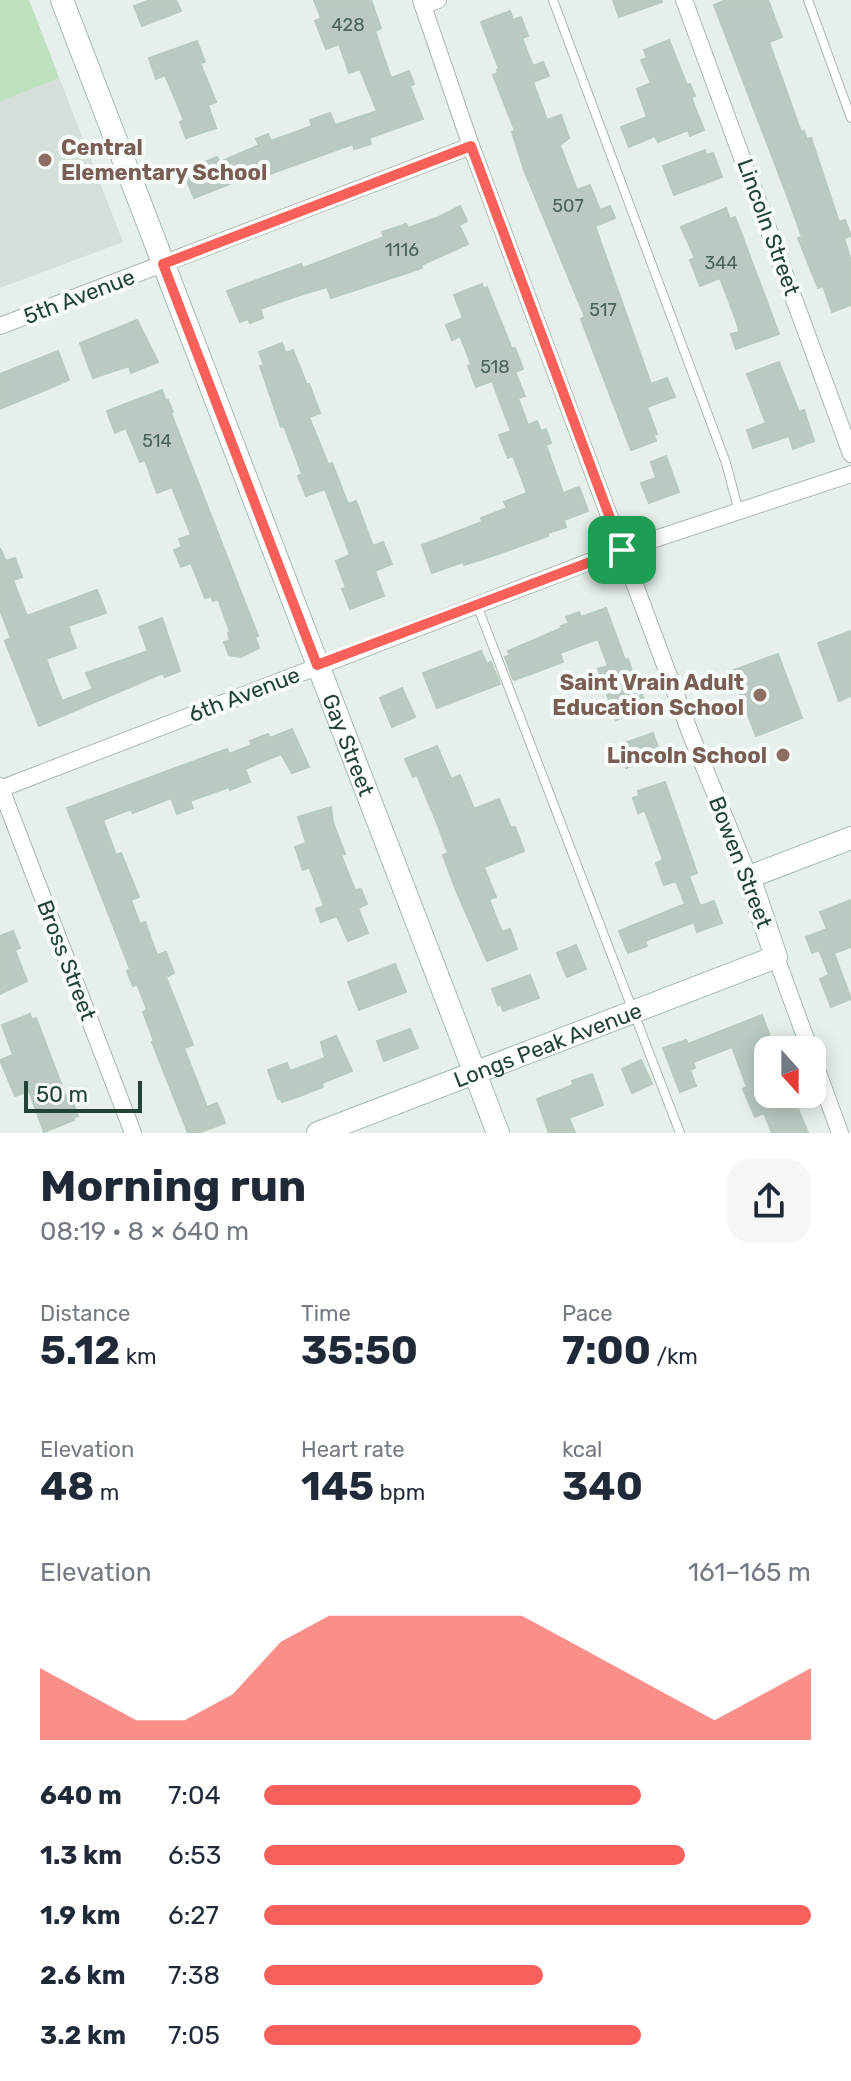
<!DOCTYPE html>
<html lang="en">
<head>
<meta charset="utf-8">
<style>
  :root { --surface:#fff; --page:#f6f6f7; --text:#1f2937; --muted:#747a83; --accent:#f96059 }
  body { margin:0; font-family:Rubik,sans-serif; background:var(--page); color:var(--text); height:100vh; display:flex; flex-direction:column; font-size:30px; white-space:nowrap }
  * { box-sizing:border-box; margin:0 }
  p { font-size:26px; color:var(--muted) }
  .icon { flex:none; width:44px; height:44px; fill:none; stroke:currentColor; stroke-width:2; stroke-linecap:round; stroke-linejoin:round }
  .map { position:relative; height:1133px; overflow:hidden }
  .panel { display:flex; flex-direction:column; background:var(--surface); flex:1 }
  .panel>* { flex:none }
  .needle { width:52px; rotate:159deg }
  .buttons { position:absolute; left:754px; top:1036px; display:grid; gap:16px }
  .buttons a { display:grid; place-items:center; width:72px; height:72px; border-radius:16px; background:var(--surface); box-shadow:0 4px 20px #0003; font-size:40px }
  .scale { position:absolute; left:24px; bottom:20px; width:118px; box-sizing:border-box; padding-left:8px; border:4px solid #234334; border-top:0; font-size:22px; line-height:28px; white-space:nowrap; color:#234334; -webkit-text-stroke:6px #f7fbf8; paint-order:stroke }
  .pin { position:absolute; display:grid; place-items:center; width:68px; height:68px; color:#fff; margin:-34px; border-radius:16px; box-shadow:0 4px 12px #0006 }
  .round { display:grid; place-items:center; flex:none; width:84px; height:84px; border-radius:24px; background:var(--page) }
  .headline { display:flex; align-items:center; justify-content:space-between; height:136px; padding:0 40px }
  h1 { font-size:44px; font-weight:700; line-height:60px }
  .metrics { display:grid; grid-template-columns:repeat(3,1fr); gap:12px; height:136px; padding:8px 40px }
  .metrics div { display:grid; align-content:center }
  .metrics b { font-size:40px; font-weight:700 }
  .metrics small { font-size:22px; font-weight:400 }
  .metrics p { font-size:22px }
  .chart { height:224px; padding:16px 40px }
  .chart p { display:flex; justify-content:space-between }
  .chart svg { width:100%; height:144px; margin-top:8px; fill:var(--accent); opacity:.7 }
  ul { padding:0 40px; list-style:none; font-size:26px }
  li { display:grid; grid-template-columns:128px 96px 1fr; align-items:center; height:60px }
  li i { height:20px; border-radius:10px; background:var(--accent) }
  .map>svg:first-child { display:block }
  .built { fill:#d3dfd7 }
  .green { fill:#bee1c0 }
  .building { fill:#bacac1; stroke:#b7cabe; stroke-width:2 }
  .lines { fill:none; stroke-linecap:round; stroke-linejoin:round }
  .lane-casing { stroke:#a8b8af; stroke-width:10 }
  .street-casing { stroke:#a8b8af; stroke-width:18 }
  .secondary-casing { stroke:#a3bcae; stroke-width:24 }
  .lane { stroke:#fff; stroke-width:8 }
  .street { stroke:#fff; stroke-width:16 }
  .secondary { stroke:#fff; stroke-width:22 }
  .route-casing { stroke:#fff; stroke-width:16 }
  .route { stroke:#f96059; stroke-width:10 }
  .education-dot { fill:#8d6e63; stroke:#f7fbf8; stroke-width:3 }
  .labels { text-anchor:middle; stroke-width:8; stroke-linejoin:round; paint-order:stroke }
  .number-label { font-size:18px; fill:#496557 }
  .education-label { font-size:22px; font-weight:bold; fill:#785e54; stroke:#f7fbf8; text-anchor:end }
  .street-label { font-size:22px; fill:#234334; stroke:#f7fbf8 }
</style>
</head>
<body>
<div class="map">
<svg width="851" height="1133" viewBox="0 0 851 1133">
  <rect width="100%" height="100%" fill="#e6efe9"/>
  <path class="built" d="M0,0H29L123,242L0,288Z"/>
  <path class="green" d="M0,0H29L59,78L0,101Z"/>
  <g class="building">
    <path d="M150,0H176L181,11L142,26L134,6Z"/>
    <path d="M314,0H371L381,28L375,31L391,78L409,71L414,84L410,86L423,119L369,138L371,144L354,149L353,144L270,174L268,169L194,198L183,171L217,157L220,162L259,145L256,139L268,134L271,141L312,126L310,120L330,113L335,125L377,111L360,69L349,73L339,44L326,49L315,21L321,18Z"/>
    <path d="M613,0H661L662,2L619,17Z"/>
    <path d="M726,0H768L782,37L769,42L784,84L801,132L804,131L807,139L811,138L839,222L845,220L851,236L844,238L851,261V305L832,312L823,286L818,288L798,238L802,237L788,198L714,5Z"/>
    <path d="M510,11L513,20L521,17L528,36L522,38L533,66L543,62L549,76L533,82L547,120L561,115L569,138L560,145L577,190L590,185L600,210L610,206L615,218L595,226L651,384L667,378L675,397L647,407L657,434L654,435L656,441L631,450L581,319L585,317L524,170L512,132L515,131L493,75L498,73L497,70L499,69L481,22Z"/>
    <path d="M669,40L687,85L690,84L695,96L691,97L704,130L690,136L688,130L658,142L655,136L629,147L621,127L647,117L637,89L651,83L641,60L647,58L644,50Z"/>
    <path d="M197,41L205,62L200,63L216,102L208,105L216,128L186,138L180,122L184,120L165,75L156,79L149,58Z"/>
    <path d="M705,150L706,155L713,153L722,177L674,195L663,166Z"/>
    <path d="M460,206L467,221L459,225L468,244L421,265L422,268L331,298L327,287L297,296L260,309L263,318L250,323L248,319L240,322L227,291L301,264L303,268L384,237L382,232L406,224L408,228L439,217Z"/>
    <path d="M726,208L730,219L735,217L740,230L779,334L736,349L731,334L739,332L737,323L720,278L700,286L690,260L695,258L681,227Z"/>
    <path d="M482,284L484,289L487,287L512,349L515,348L523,369L515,372L525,396L518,398L528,425L537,421L541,431L546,429L551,443L546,445L563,493L579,487L588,511L564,520L566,527L548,533V536L495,555L464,565L463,562L432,573L422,545L482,522L481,518L507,508L504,502L527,493L513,456L508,458L499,435L511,431L492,381L476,387L468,366L471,364L460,336L452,340L446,325L463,318L454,295Z"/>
    <path d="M137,320L158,362L131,373L129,366L93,378L80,343Z"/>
    <path d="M282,343L286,353L293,350L307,385L309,384L320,413L309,417L328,464L332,463L348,504L356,501L373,546L383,542L392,564L375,571L384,596L350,609L342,589L346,588L336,561L350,555L325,489L306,496L298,476L302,474L284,426L281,427L260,366L264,365L259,352Z"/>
    <path d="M58,351L69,380L0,409V374Z"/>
    <path d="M779,362L799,412L804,410L814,441L793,449L789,436L753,448L747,430L766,423L747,374Z"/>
    <path d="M162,390L166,401L168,400L173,412L171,413L258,636L255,637L259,648L241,657L229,655L224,642L230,640L228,633L230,632L218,599L213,601L211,596L205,598L191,563L181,567L174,550L182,547L179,539L191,535L172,487L157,493L145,460L140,462L126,428L115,433L107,411Z"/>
    <path d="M666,456L679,492L649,503L641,483L656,478L651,462Z"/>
    <path d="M0,548L6,561L15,558L22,577L13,580L27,616L97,590L106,613L68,626L76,648L46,659L62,701L93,689L86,673L148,651L139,627L162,618L180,671L165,677L163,673L39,726L5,641L11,638L0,610Z"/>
    <path d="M606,608L625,660L628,659L632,671L628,672L638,697L642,695L647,708L616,720L598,669L608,666L598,639L560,653L563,662L515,680L513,679L505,657L510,655L508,651L562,628L561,626L569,623L566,617L579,612L581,617Z"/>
    <path d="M851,631V696L839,701L818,643Z"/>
    <path d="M481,651L487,664L491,662L500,684L437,708L423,673Z"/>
    <path d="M778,654L802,718L756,736L731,671Z"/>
    <path d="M402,688L415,717L392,727L380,698Z"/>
    <path d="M292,729L309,767L292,773L281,754L245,769L250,782L230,790L229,787L190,801L193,808L177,814L171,798L133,813L131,809L103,820L116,855L121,853L139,897L131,900L140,924L145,922L157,955L166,952L174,973L166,977L193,1045L184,1048L207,1107L217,1103L225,1123L198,1133H188L152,1042L154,1041L143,1012L147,1010L137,984L133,986L127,971L130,969L67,808L227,749L229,754L252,745L250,741L268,734L270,738Z"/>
    <path d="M653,733L661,756L626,768L619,745Z"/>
    <path d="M437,746L451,779L460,775L474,809L499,799L511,828L515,827L524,851L484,867L496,897L489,899L502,932L510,929L517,949L487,961L455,888L443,855L448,853L437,823L417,775L413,777L405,759Z"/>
    <path d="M665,782L697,873L689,876L700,906L714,901L722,923L697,932L694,922L645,941L647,946L628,953L619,931L685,904L676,881L664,885L656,863L663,860L645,811L638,813L633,798L639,796L638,791Z"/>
    <path d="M331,807L333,822L345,854L341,855L355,890L361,889L367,904L358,908L368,933L348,941L337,916L321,922L316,909L324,906L309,867L303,870L295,847L306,843L298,817Z"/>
    <path d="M851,900V947L834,953L851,999L831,1007L820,979L829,975L819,950L812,953L806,937L827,929L820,912Z"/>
    <path d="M13,931L20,948L15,950L27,981L0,994V936Z"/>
    <path d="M576,945L586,969L567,977L557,953Z"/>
    <path d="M395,964L406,992L359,1010L348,982Z"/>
    <path d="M530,975L539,998L503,1011L501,1004L498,1005L492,989Z"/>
    <path d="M30,1014L32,1020L36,1018L68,1102L72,1100L78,1116L73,1118L74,1120L44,1132L29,1091L15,1096L0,1060L13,1055L2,1025Z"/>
    <path d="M762,1015L775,1050H768V1094H792L808,1133H772L764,1113L755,1117L743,1089L747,1087L732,1047L693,1062L695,1068L690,1070L696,1086L680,1092L663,1048L686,1040L688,1044Z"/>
    <path d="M410,1029L418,1048L384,1061L377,1041Z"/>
    <path d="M336,1036L352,1071L322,1083L323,1087L297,1097L282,1102L280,1098L278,1099L268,1070L287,1063L290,1071L325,1058L321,1042Z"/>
    <path d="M641,1060L652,1084L632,1093L622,1069Z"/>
    <path d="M592,1074L603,1105L569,1118L575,1133H549L537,1099L573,1085L572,1081Z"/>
  </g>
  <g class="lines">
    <g class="lane-casing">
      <g id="lane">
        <path d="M553,0L726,463L739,512"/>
        <path d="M808,0L851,118"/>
        <path d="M477,605L680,1133"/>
      </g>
    </g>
    <g class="street-casing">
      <g id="street">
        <path d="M421,0L471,146L691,735L749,877"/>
        <path d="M684,0L851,454"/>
        <path d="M423,6L438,0"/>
        <path d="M0,326L471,146"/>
        <path d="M0,786L133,1133"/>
        <path d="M0,789L607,555L851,474"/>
        <path d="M776,957L810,1050"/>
        <path d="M812,1056L840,1133"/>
      </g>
    </g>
    <g class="secondary-casing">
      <g id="secondary">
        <path id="s1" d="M62,0L498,1133"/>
        <path id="s2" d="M318,1133L776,957L749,877L851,838"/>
      </g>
    </g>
    <use href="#lane" class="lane"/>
    <use href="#street" class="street"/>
    <use href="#secondary" class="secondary"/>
  </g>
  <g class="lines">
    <g class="route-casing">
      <path id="route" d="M471,146L622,550L317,665L163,264Z"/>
    </g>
    <use href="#route" class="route"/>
  </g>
  <g class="education-dot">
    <circle cx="45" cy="160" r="8"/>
    <circle cx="760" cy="695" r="8"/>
    <circle cx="783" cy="755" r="8"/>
  </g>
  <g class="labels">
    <g class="number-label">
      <text x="348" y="31">428</text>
      <text x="568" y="212">507</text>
      <text x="402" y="256">1116</text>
      <text x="721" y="269">344</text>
      <text x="603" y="316">517</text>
      <text x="495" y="373">518</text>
      <text x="157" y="447">514</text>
    </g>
    <g class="education-label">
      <text x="61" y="155" text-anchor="start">Central<tspan x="61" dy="25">Elementary School</tspan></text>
      <text x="744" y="690">Saint Vrain Adult<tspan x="744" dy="25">Education School</tspan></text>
      <text x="767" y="763">Lincoln School</text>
    </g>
    <g class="street-label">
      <text transform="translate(769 227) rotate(70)" y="8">Lincoln Street</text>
      <text transform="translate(79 296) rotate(-21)" y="8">5th Avenue</text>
      <text transform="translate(244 694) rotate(-21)" y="8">6th Avenue</text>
      <text dy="8" stroke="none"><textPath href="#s1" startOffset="798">Gay Street</textPath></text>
      <text transform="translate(741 862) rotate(69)" y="8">Bowen Street</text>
      <text transform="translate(67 960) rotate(69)" y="8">Bross Street</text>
      <text dy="8" stroke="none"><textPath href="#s2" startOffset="246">Longs Peak Avenue</textPath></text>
    </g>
  </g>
</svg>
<div class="buttons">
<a><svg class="needle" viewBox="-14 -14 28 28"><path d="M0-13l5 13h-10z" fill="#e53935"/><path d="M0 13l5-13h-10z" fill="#747a83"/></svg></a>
</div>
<div class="scale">50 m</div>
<div class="pin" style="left:622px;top:550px;background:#1e9e55"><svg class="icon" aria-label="arrive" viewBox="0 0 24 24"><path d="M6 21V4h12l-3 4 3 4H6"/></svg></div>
</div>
<section class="panel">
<div class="headline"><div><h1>Morning run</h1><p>08:19 · 8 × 640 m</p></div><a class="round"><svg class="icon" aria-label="share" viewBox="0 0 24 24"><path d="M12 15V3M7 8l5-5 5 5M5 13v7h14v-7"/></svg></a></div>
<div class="metrics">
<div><p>Distance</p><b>5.12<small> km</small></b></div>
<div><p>Time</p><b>35:50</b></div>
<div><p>Pace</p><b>7:00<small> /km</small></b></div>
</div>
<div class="metrics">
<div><p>Elevation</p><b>48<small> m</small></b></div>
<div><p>Heart rate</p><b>145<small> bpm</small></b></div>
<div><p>kcal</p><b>340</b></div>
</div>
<div class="chart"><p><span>Elevation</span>161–165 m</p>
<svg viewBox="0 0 160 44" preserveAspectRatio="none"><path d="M0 44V22L10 30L20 38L30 38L40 30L50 14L60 6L70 6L80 6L90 6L100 6L110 14L120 22L130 30L140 38L150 30L160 22V44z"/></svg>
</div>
<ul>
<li><b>640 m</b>7:04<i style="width:69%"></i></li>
<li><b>1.3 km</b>6:53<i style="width:77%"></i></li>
<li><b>1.9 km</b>6:27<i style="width:100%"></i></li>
<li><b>2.6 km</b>7:38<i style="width:51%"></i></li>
<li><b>3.2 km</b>7:05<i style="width:69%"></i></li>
</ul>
</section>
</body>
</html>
